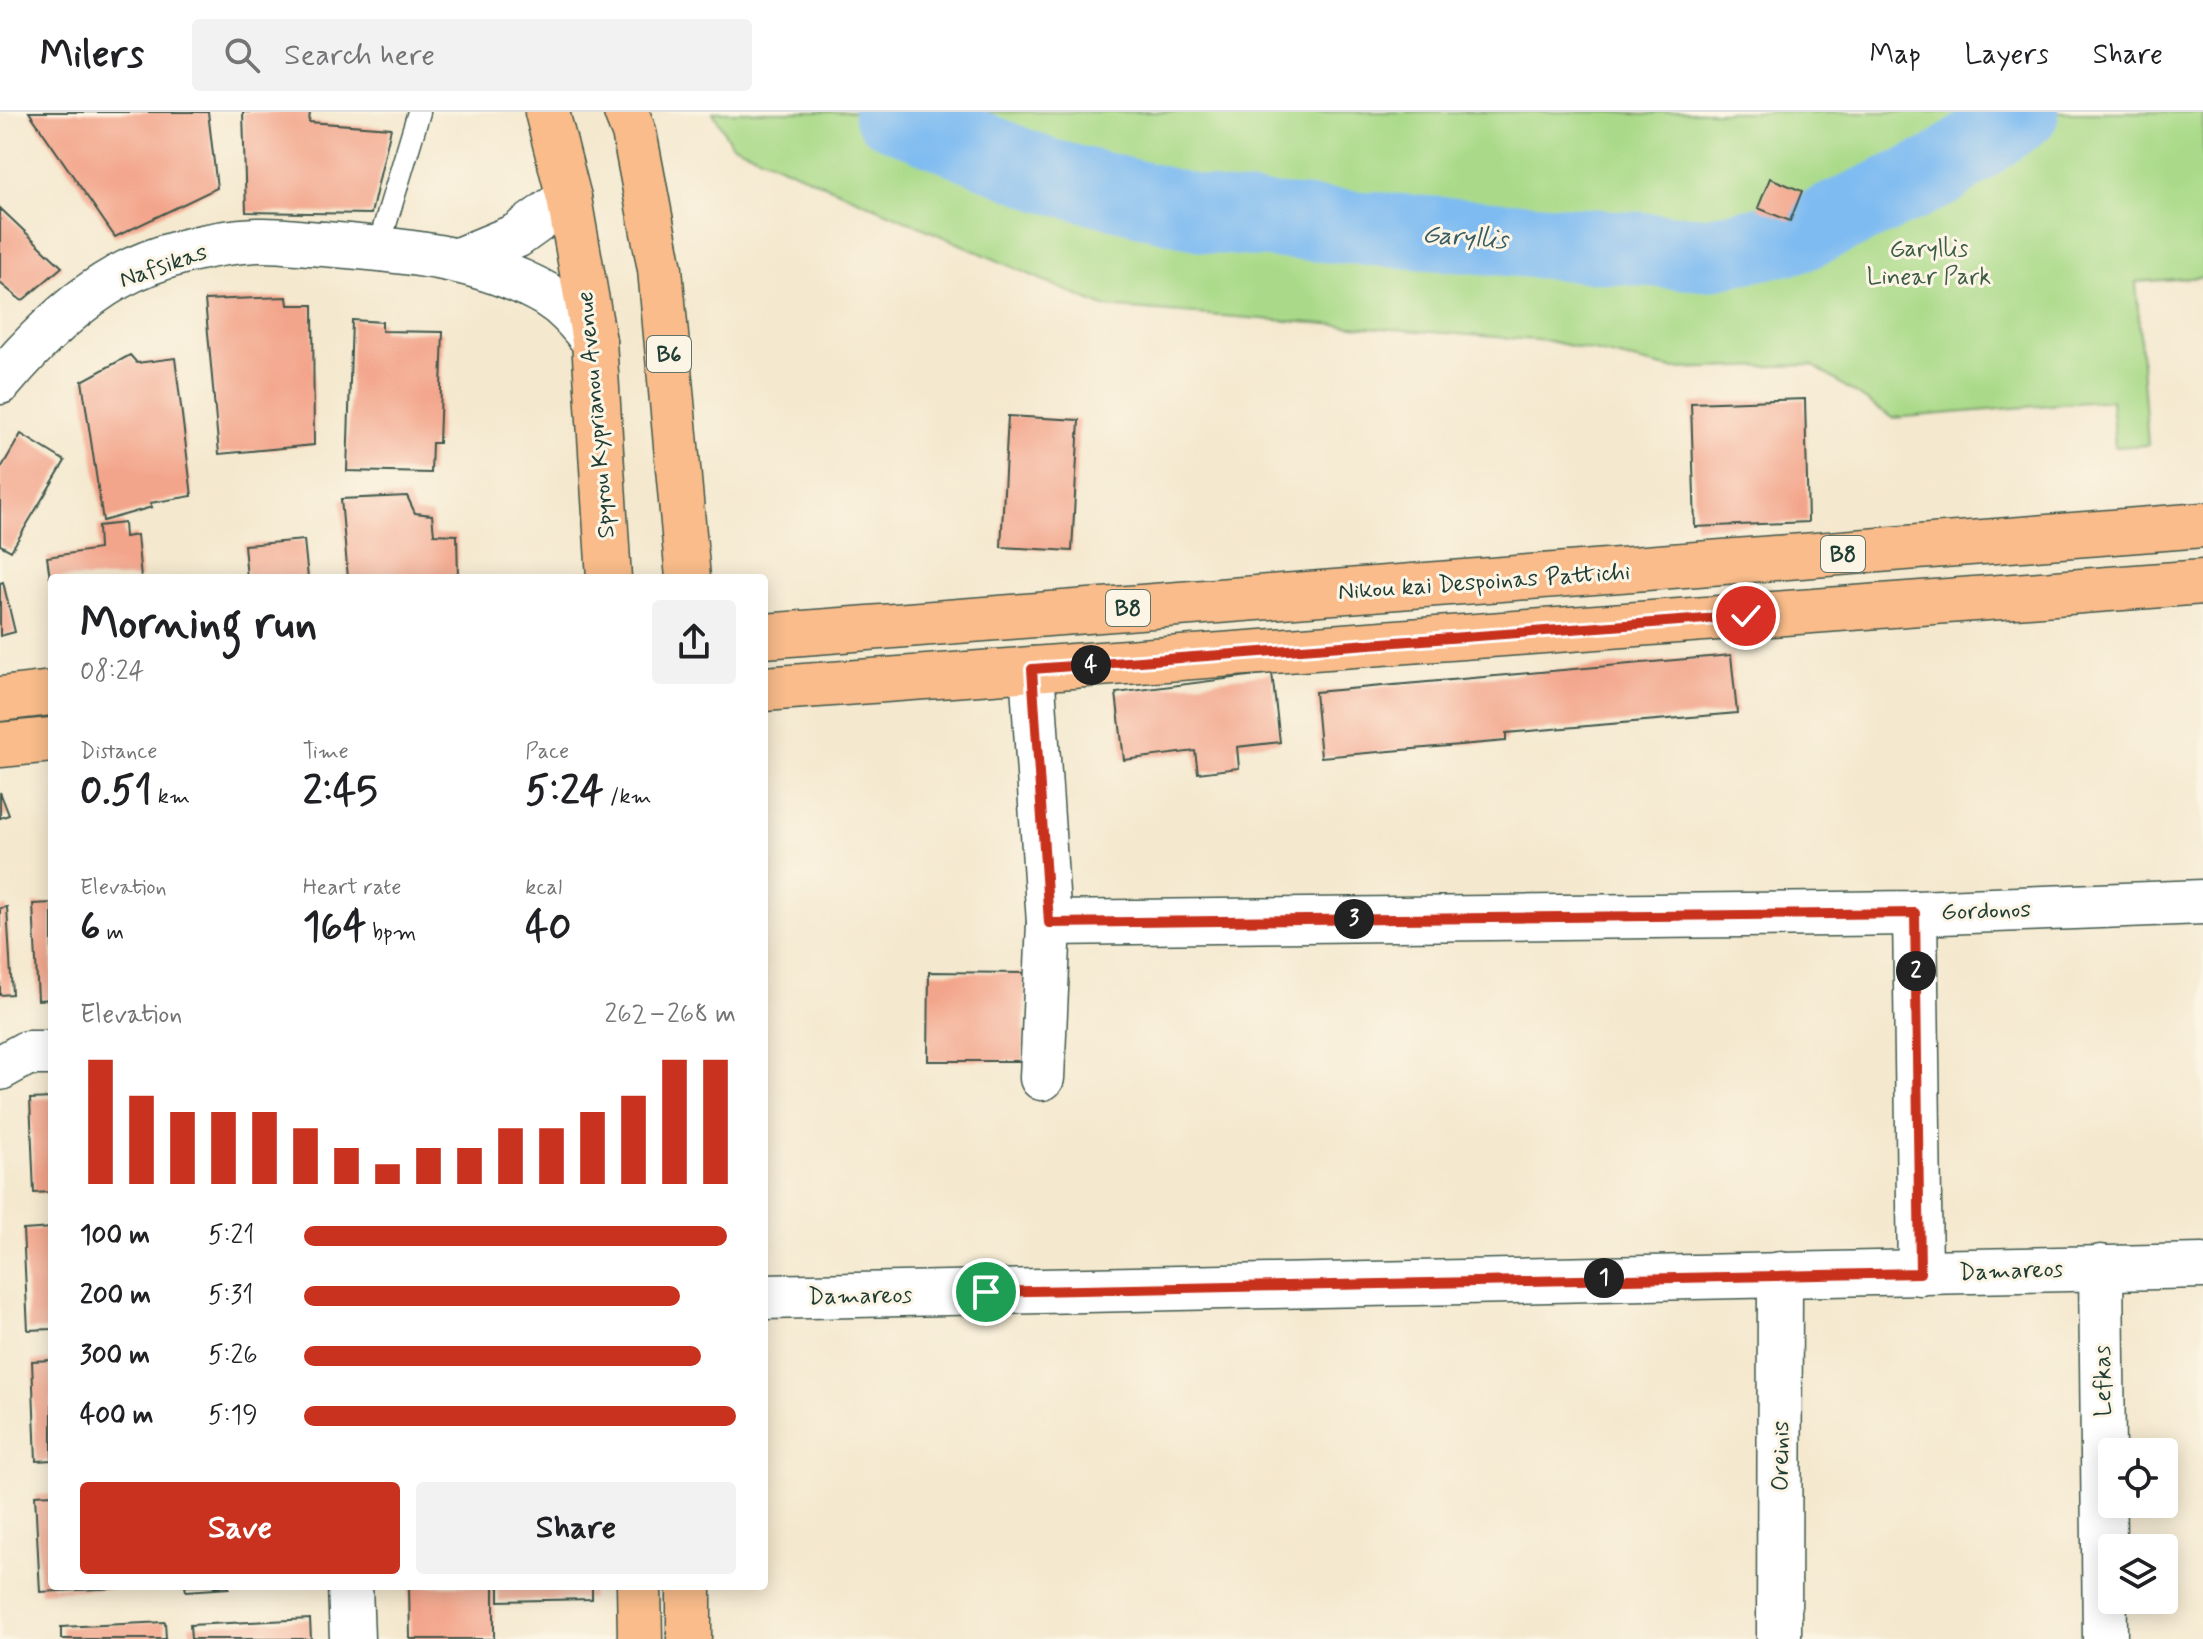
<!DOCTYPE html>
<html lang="en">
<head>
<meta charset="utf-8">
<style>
  :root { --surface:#fff; --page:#f2f2f2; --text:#202124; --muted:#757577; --line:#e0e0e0; --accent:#c8321e }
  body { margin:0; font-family:Mynerve,sans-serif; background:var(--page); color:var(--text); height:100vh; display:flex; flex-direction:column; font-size:30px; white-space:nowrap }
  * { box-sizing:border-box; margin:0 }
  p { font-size:26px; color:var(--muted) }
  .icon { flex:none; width:44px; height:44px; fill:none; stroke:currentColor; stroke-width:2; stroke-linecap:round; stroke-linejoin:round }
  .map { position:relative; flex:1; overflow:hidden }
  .details { position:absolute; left:48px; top:462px; width:720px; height:1016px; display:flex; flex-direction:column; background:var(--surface); border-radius:8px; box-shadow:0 4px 20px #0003 }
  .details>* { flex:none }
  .buttons { position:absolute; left:2098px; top:1326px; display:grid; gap:16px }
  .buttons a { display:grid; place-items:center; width:80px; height:80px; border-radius:8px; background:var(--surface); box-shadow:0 4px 20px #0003; font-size:40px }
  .pin { position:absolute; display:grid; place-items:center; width:68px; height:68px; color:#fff; margin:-34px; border:4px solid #fff; border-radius:50%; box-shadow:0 2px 8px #0007 }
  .km { position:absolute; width:40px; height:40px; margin:-20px; border-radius:50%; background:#222; color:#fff; font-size:22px; line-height:40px; text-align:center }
  .round { display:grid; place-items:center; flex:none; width:84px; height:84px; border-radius:8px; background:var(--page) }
  .head { display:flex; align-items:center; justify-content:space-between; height:136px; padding:0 32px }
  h1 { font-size:44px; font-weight:700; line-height:60px }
  .stats { display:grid; grid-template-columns:repeat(3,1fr); gap:12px; height:136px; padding:8px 32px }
  .stats div { display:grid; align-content:center }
  .stats b { font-size:40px; font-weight:700 }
  .stats small { font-size:22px; font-weight:400 }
  .stats p { font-size:22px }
  .chart { height:224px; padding:16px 32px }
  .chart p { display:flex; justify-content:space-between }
  .chart svg { width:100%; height:144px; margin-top:8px; stroke:var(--accent); stroke-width:6 }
  .action { display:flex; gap:16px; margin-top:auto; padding:16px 32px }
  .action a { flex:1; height:92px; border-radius:8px; background:var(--accent); color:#fff; font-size:32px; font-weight:700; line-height:92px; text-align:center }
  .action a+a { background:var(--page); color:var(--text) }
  ul { padding:0 32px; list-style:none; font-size:26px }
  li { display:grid; grid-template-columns:128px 96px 1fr; align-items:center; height:60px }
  li i { height:20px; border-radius:10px; background:var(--accent) }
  header { display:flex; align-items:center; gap:48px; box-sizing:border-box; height:112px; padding:0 40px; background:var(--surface); border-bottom:2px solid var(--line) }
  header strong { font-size:38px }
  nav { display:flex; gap:44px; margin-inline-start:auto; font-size:28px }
  .search { width:560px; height:72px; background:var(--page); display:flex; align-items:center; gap:20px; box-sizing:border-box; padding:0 28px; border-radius:8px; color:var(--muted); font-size:30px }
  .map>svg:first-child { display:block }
  .green { fill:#aada89; stroke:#648c5e; stroke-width:2 }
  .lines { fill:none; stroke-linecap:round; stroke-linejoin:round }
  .river { stroke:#7ebbf1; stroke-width:74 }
  .building { fill:#f3a58b }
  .lane-casing { stroke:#3f574b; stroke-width:25 }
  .street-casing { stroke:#3f574b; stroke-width:47 }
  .primary-casing { stroke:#3f574b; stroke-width:47 }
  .lane { stroke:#fff; stroke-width:22 }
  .street { stroke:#fff; stroke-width:44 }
  .primary { stroke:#f9bc8a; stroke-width:44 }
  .route-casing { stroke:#fff; stroke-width:16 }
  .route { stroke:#c8321e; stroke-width:10 }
  .labels { text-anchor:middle; stroke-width:6; stroke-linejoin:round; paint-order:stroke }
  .shield { fill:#fcf5e5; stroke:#617469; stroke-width:2 }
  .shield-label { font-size:22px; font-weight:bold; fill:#1f3d34 }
  .park-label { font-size:24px; fill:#3b5c45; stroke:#fcf5e5 }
  .street-label { font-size:24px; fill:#1f3d34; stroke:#fcf5e5 }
  .water-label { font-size:26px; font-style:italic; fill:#375c63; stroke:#fcf5e5 }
</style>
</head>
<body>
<header>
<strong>Milers</strong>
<div class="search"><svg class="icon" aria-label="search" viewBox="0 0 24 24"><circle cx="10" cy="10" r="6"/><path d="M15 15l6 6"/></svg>Search here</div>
<nav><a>Map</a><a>Layers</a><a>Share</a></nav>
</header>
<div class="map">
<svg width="2203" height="1527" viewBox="0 0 2203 1527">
  <rect width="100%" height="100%" fill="#fcf5e5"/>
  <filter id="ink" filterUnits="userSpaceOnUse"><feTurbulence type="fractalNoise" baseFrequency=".0125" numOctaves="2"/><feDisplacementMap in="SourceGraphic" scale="16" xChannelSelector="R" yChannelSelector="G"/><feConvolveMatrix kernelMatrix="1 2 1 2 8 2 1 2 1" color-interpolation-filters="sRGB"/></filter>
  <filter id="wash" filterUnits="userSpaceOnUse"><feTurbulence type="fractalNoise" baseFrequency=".006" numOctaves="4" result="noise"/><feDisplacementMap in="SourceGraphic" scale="32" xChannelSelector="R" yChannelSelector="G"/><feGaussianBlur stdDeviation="1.8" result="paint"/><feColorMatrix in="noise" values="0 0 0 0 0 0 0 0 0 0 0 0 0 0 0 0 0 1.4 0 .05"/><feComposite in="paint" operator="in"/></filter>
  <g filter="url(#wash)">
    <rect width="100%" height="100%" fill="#f4e8ce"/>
    <path class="green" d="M713,0H1610L1647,3L1658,0H2203V165L2136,170L2148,333L2115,335L2111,288L1893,306L1812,253L1672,257L1549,229L1104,195L731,32Z"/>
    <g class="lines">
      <path class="river" d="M890,0L1045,63L1216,105L1705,142L1797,124L1941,58L2022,0"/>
    </g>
    <g id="blocks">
      <g class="building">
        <path d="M29,0H208L217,76L115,125Z"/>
        <path d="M243,0H310L309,10L391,16L371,102L246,100Z"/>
        <path d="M1770,66L1802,79L1790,109L1758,96Z"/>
        <path d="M0,96L62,155L22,189L0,171Z"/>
        <path d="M287,185L288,193H313L314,333L219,342L205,188Z"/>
        <path d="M352,208L382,210V219L443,220L439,331H432L431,361L347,359Z"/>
        <path d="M130,243L137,251L175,246L192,384L150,391L152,395L103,409L82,269Z"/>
        <path d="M1805,287L1808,410L1695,415L1691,291Z"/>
        <path d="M1008,304L1079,308L1072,439L1001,435Z"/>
        <path d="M21,322L65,349L11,439L0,433V358Z"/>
        <path d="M407,384L415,401L432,403L434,422L457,423L458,466H348L341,387Z"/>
        <path d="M124,411L125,425L137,423L141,466H50L47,445L99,437L98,414Z"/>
        <path d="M304,428L308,466H247L244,433Z"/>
        <path d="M3,470L15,520L0,524V471Z"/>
        <path d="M1731,543L1737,601L1506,621V629L1321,645L1315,580Z"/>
        <path d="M1272,561L1280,630L1237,635L1239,656L1198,661L1195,639L1124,648L1116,581Z"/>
        <path d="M0,680L9,703L0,706Z"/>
        <path d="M52,791V887L38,888L33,792Z"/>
        <path d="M7,795L12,882L0,883V796Z"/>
        <path d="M929,860L1025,861L1024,949H928Z"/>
        <path d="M52,986V1080L34,1081L30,987Z"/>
        <path d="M52,1116V1217L28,1218L23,1118Z"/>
        <path d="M52,1248V1348L36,1349L32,1249Z"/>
        <path d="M52,1382V1474L120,1476L40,1480L35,1383Z"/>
        <path d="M185,1474H229V1476L186,1479Z"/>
        <path d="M409,1474H494V1527H410Z"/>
        <path d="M499,1474H592V1487L499,1489Z"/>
        <path d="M310,1507L311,1527H191L190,1513Z"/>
        <path d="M165,1510L166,1527H61V1515Z"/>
      </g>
    </g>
  </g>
  <g filter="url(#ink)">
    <use href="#blocks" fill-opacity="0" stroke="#3f574b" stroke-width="2"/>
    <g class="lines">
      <g class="lane-casing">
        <path id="lane" d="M378,136L419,0"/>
      </g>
      <g class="street-casing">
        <g id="street">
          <path d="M458,148L516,124L569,86"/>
          <path d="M0,270C33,231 73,190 118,165C158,143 212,130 257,128C279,127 302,131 324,132C399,138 480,144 547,183C567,195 579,211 594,229"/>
          <path d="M1032,557L1049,811L1042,966"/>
          <path d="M1915,801L1920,1161"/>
          <path d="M1049,811L1915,801L2203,790"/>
          <path d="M0,956L27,941H52"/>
          <path d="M2101,1155L2105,1527"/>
          <path d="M764,1185L2203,1154"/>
          <path d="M350,1474L352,1527"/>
          <path d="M1779,1527L1780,1162"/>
        </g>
      </g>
      <g class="primary-casing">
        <g id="primary">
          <path d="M547,0L569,86L594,229L609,466"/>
          <path d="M626,0L634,20L660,157L688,466"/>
          <path d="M764,524L2203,413"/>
          <path d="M764,577L2203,470"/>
          <path d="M0,587L52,581"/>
          <path d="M0,633L52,628"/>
          <path d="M639,1474L640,1527"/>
          <path d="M689,1474V1527"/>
        </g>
      </g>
      <use href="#lane" class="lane"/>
      <use href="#street" class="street"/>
      <use href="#primary" class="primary"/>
    </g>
  </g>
  <g class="lines" filter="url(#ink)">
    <g class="route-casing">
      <path id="route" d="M986,1180L1920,1161L1915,801L1049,811L1032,557L1746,504"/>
    </g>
    <use href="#route" class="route"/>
  </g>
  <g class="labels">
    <g class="shield">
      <rect x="647" y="224" width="44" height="36" rx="6"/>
      <rect x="1821" y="424" width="44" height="36" rx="6"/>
      <rect x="1106" y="478" width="44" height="36" rx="6"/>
    </g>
    <g class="shield-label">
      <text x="669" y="250">B6</text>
      <text x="1843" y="450">B8</text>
      <text x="1128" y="504">B8</text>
    </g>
    <g class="park-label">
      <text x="1929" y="144">Garyllis<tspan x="1929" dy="28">Linear Park</tspan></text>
    </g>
    <g class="street-label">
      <text transform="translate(163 153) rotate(-19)" y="8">Nafsikas</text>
      <text transform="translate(595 303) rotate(-95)" y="8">Spyrou Kyprianou Avenue</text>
      <text transform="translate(1484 469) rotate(-4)" y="8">Nikou kai Despoinas Pattichi</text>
      <text transform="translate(1986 798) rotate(-2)" y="8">Gordonos</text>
      <text transform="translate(2011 1158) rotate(-2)" y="8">Damareos</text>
      <text transform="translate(860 1183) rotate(-1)" y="8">Damareos</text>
      <text transform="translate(2102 1269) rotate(-91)" y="8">Lefkas</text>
      <text transform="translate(1780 1344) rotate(-90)" y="8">Oreinis</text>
    </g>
    <g class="water-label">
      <text transform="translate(1465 124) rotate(4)" y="9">Garyllis</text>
    </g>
  </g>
</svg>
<div class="buttons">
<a><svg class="icon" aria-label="locate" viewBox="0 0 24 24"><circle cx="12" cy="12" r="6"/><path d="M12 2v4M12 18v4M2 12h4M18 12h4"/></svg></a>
<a><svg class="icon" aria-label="layers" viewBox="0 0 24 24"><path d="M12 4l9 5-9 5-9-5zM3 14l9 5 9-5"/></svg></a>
</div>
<div class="pin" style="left:986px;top:1180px;background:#1e9e55"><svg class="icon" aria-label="arrive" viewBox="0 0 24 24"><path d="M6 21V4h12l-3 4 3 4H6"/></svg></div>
<div class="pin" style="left:1746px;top:504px;background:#d93025"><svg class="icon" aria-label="check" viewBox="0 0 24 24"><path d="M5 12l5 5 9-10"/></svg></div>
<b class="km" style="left:1604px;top:1166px">1</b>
<b class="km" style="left:1916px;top:859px">2</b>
<b class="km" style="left:1354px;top:807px">3</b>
<b class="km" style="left:1091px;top:553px">4</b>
<section class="details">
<div class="head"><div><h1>Morning run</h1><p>08:24</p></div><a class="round"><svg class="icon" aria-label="share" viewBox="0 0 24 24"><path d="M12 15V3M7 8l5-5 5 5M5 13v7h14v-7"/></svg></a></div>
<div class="stats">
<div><p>Distance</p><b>0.51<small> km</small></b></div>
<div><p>Time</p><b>2:45</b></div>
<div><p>Pace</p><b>5:24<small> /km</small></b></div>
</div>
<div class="stats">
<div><p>Elevation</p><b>6<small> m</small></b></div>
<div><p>Heart rate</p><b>164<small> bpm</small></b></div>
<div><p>kcal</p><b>40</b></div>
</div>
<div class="chart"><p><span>Elevation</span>262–268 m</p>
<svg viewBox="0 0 160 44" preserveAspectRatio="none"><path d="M5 44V6M15 44V17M25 44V22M35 44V22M45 44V22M55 44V27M65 44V33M75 44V38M85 44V33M95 44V33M105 44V27M115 44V27M125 44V22M135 44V17M145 44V6M155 44V6"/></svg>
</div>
<ul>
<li><b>100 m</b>5:21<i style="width:98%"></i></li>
<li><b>200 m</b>5:31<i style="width:87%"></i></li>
<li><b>300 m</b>5:26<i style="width:92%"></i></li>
<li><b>400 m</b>5:19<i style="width:100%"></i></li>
</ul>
<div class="action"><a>Save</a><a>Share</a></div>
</section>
</div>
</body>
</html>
